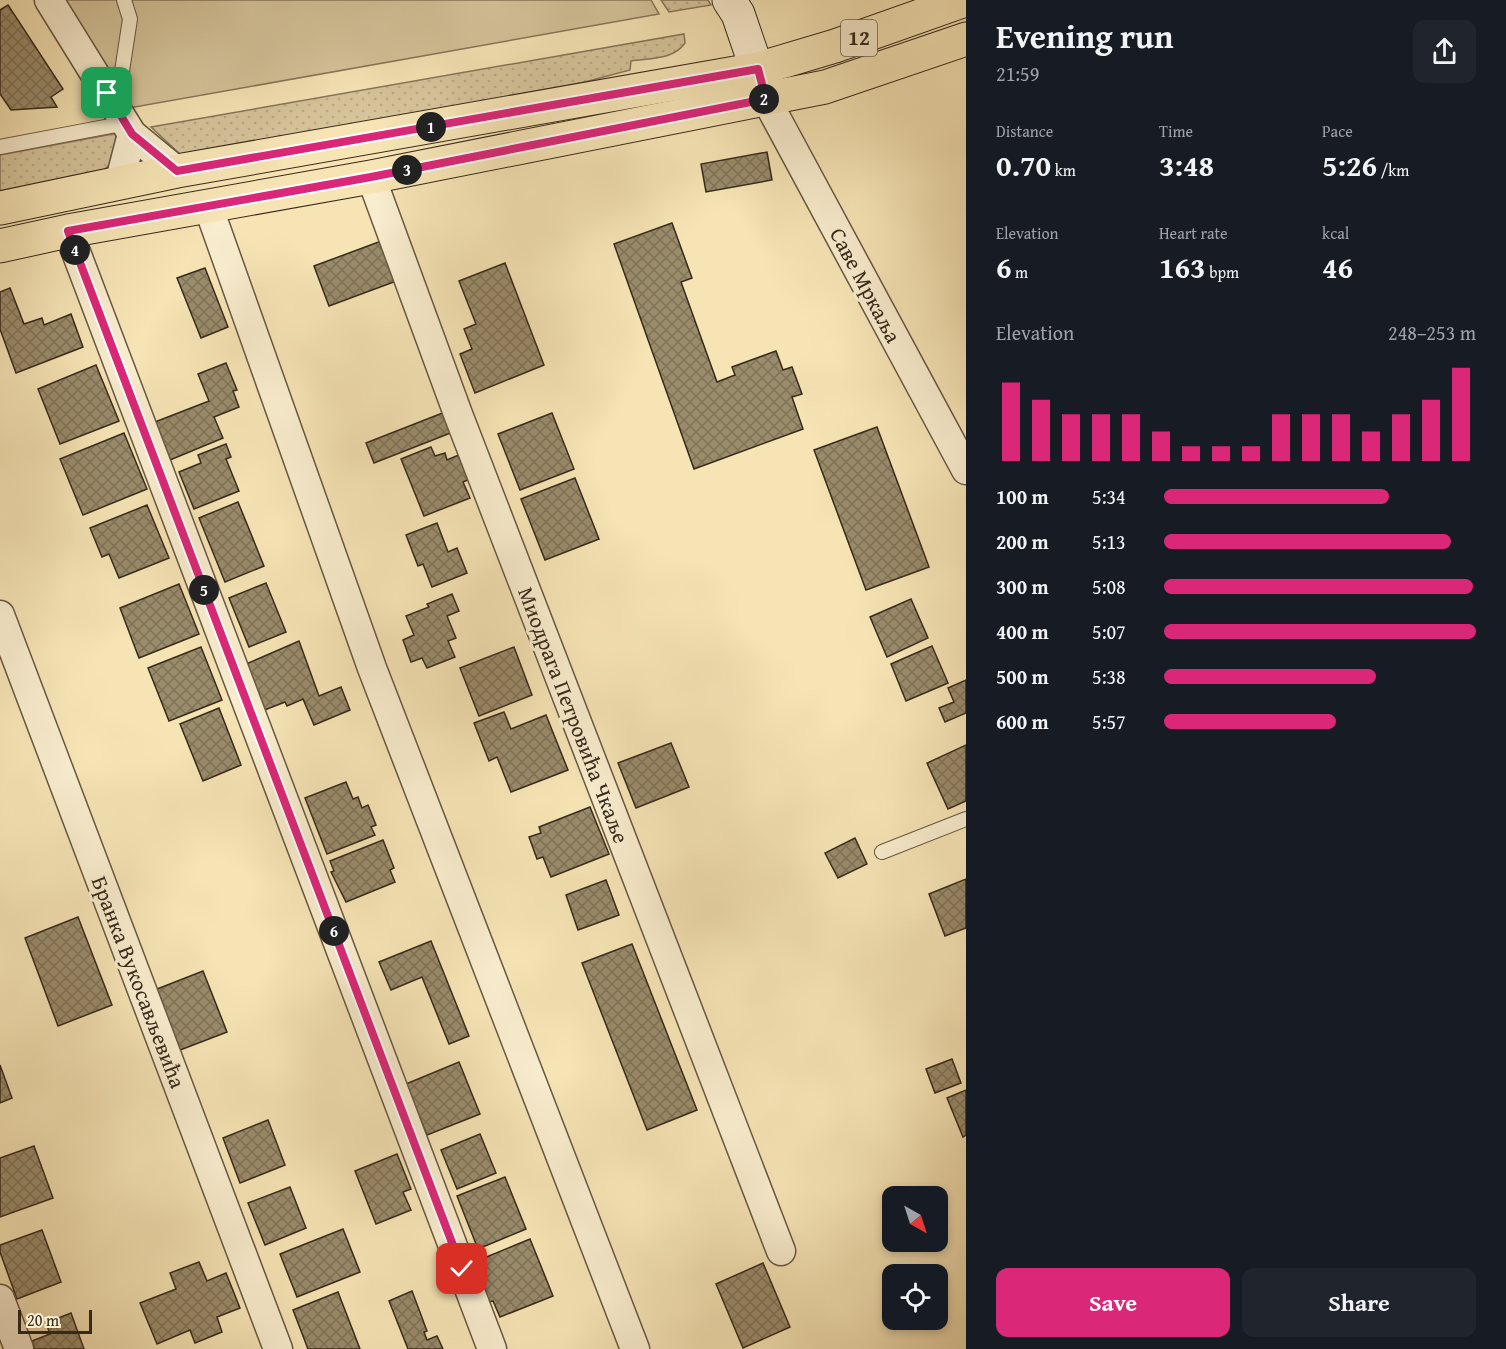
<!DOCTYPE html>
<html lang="en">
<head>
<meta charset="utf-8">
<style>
  :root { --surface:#171b24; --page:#20242c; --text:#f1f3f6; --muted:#9ea1a6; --accent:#db2777 }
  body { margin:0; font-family:"Gentium Book Plus",serif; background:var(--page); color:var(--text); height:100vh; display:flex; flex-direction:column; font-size:22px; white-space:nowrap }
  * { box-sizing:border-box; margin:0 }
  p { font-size:20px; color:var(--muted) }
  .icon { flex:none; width:33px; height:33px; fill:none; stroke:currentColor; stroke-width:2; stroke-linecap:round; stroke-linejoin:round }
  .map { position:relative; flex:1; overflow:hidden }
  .details { display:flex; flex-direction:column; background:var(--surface); width:540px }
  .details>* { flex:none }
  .needle { width:39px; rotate:141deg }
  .controls { position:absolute; left:882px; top:1186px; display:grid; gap:12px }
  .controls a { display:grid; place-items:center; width:66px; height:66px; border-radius:12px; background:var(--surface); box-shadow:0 3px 9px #0003; font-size:30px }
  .scale { position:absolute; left:18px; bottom:15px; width:74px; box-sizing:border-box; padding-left:6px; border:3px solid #372a1b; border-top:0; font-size:16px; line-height:21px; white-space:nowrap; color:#372a1b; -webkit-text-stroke:4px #f9edcf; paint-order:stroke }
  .pin { position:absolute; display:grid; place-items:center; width:51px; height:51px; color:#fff; margin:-26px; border-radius:12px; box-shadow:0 3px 9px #0006 }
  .km { position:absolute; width:30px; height:30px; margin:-15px; border-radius:50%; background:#222; color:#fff; font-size:16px; line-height:30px; text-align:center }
  .round { display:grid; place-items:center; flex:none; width:63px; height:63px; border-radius:12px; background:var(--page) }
  .headline { display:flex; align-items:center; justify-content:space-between; height:102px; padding:0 30px }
  h1 { font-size:33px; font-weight:700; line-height:45px }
  .metrics { display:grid; grid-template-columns:repeat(3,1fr); gap:9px; height:102px; padding:6px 30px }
  .metrics div { display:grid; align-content:center }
  .metrics b { font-size:30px; font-weight:700 }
  .metrics small { font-size:16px; font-weight:400 }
  .metrics p { font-size:16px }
  .chart { height:168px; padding:12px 30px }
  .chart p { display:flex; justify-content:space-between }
  .chart svg { width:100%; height:108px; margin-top:6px; stroke:var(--accent); stroke-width:6 }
  .cta { display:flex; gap:12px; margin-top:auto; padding:12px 30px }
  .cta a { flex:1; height:69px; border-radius:12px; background:var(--accent); color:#fff; font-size:24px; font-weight:700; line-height:69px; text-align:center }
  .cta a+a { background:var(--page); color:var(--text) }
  ul { padding:0 30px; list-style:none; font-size:20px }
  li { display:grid; grid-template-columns:96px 72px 1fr; align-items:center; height:45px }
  li i { height:15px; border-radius:8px; background:var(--accent) }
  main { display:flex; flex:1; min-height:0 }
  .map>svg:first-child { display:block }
  .grass { fill:url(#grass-dots); stroke:#86775b; stroke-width:1.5 }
  .garden { fill:#d6c49b; stroke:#86775b; stroke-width:1.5 }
  .building { fill:url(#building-cross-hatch); stroke:#372a1b; stroke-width:1.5 }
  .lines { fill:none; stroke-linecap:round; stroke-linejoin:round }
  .lane-casing { stroke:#675842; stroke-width:16 }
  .street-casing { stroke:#675842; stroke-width:31 }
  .secondary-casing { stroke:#372a1b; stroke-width:35 }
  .primary-casing { stroke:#372a1b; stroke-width:35 }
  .lane { stroke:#f9edcf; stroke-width:14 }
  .street { stroke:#f9edcf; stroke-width:28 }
  .secondary { stroke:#f9edcf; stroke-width:33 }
  .primary { stroke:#f6e4b5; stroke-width:33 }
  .route-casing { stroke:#fff; stroke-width:12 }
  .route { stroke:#db2777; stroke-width:8 }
  .labels { text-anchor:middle; stroke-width:6; stroke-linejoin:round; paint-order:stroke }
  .shield { fill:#f9edcf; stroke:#716451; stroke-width:1.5 }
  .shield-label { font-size:21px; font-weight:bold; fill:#372a1b }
  .street-label { font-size:22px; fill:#372a1b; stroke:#f9edcf }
</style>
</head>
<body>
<main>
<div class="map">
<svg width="966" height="1349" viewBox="0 0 966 1349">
  <defs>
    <pattern id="grass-dots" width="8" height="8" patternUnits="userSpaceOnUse" patternTransform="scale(1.5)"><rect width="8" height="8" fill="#d6c49b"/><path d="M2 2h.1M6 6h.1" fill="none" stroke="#b8a985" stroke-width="1.8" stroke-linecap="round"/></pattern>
    <pattern id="building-cross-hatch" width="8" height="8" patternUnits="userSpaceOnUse" patternTransform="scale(1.5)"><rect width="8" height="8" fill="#9a8b6b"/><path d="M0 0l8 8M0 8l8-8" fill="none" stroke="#7e7257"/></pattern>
  </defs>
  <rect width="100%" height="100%" fill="#f6e4b5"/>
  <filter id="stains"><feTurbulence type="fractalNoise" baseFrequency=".00333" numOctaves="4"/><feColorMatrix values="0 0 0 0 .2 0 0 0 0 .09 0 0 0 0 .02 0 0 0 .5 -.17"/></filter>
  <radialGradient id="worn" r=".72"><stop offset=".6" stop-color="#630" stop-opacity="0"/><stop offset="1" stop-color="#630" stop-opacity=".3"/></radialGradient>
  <g class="grass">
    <path d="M661,0H708L711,5L669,12Z"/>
    <path d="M684,34L685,43C673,60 651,58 631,61L630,70L585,82L206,153L182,156L151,127Z"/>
    <path d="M118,133C118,146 117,159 106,168C96,177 18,190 0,194V155Z"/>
  </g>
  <path class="garden" d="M49,0H651L659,14L118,110Z"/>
  <g class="building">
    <path d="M8,5L63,89L51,97L57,107L11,110L0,94V10Z"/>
    <path d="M767,152L772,180L706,192L701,164Z"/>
    <path d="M672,223L692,278L681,282L717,382L735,375L732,367L776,351L783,370L792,367L802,394L792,397L803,429L694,469L614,244Z"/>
    <path d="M384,240L399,280L329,306L314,266Z"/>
    <path d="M505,263L544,365L475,393L460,354L472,349L464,329L476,324L459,281Z"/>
    <path d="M205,268L228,327L201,338L177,278Z"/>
    <path d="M10,288L24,324L42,318L44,325L71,314L83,347L16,373L0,329V292Z"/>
    <path d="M226,363L237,390L233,391L239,407L214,417L223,438L170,460L155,422L209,401L198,374Z"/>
    <path d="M96,365L119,421L60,444L38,389Z"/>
    <path d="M445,412L453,432L374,463L366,443Z"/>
    <path d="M552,413L574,469L520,490L498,434Z"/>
    <path d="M877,427L929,567L866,590L814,450Z"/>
    <path d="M124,433L147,489L83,515L60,459Z"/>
    <path d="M226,444L231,457L226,459L239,491L194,509L179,472L201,463L198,455Z"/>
    <path d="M431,447L435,456L445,453L447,460L461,454L470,479L463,482L470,498L424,516L401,459Z"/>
    <path d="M575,478L599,539L545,560L521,499Z"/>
    <path d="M238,502L264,566L225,582L199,518Z"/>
    <path d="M147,505L169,558L119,578L109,554L102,557L90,528Z"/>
    <path d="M437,523L448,552L457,548L467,573L432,587L423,564L418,566L406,535Z"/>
    <path d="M266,583L286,632L249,647L229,598Z"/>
    <path d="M179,584L199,634L139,658L120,608Z"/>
    <path d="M452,594L459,611L447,616L456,638L448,641L455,657L427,668L422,658L411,662L403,640L414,635L406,616L429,607L427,604Z"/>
    <path d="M911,599L928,638L887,657L870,617Z"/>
    <path d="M299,641L319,696L341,687L350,710L314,725L303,699L287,706L285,702L262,711L244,665Z"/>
    <path d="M932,646L948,683L906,701L891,664Z"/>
    <path d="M201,647L222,700L169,721L148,668Z"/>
    <path d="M514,647L532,695L479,716L460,668Z"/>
    <path d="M966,680V713L945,722L939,708L954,702L948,688Z"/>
    <path d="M219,708L241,765L203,781L180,724Z"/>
    <path d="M504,712L511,729L546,715L568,770L511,792L497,757L489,761L474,723Z"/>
    <path d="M671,743L689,787L636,808L618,763Z"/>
    <path d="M966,745V801L948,809L927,763Z"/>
    <path d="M346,782L353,799L358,797L362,808L368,805L376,825L371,827L375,835L327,854L305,798Z"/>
    <path d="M590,807L609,854L551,877L543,857L537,859L529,837L541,833L539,827Z"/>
    <path d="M855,838L867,864L838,878L825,853Z"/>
    <path d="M383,840L394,868L390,870L395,882L346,902L331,872L334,871L330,861Z"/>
    <path d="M966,879V928L945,936L929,894Z"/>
    <path d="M606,880L619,915L578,930L566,895Z"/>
    <path d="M78,917L112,1005L58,1026L25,938Z"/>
    <path d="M431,941L469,1036L449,1044L422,977L391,990L379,962Z"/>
    <path d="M632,944L697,1110L647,1130L582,963Z"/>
    <path d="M203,971L227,1032L175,1052L152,991Z"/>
    <path d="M952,1059L961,1083L935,1093L926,1069Z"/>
    <path d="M459,1062L480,1114L427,1135L406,1084Z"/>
    <path d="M0,1065L12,1098L0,1103Z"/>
    <path d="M966,1090V1135L963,1137L947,1098Z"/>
    <path d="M268,1120L285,1165L240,1183L223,1138Z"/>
    <path d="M480,1134L496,1173L457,1189L441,1150Z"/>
    <path d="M34,1146L53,1198L0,1217V1158Z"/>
    <path d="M397,1154L411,1189L403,1192L411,1210L376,1224L355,1171Z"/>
    <path d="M505,1177L526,1229L478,1249L457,1196Z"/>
    <path d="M290,1187L306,1228L265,1245L248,1203Z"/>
    <path d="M343,1229L360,1272L297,1297L280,1254Z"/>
    <path d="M42,1230L61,1282L17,1299L0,1252V1245Z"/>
    <path d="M530,1239L553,1296L500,1317L493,1301L489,1302L480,1279L484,1277L477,1261Z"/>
    <path d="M199,1262L207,1281L226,1273L240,1308L217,1317L222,1332L195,1343L190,1330L157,1344L140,1303L176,1289L170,1273Z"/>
    <path d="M763,1263L790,1327L743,1348L716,1284Z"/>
    <path d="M412,1291L427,1331L424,1332L427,1340L437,1336L443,1349H408L389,1301Z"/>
    <path d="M338,1292L360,1349H308L293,1310Z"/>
    <path d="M71,1313L84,1349H35L32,1341L50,1334L46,1323Z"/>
  </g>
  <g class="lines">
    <g class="lane-casing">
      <g id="lane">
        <path d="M107,93L122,71L130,19L124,0"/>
        <path d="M0,147L126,123"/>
        <path d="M882,852L966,819"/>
      </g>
    </g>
    <g class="street-casing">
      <g id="street">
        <path d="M49,0L132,134L177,171"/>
        <path d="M766,99L966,470"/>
        <path d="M371,177L458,414L781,1251"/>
        <path d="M119,184L132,134"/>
        <path d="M208,206L372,668L635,1349"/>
        <path d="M68,231L492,1349"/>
        <path d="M0,615L278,1349"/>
        <path d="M0,1299L19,1349"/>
      </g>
    </g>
    <g class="secondary-casing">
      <path id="secondary" d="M729,0L738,14L766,96"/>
    </g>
    <g class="primary-casing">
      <g id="primary">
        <path d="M0,208L177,171L758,69L835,46L965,0"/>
        <path d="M0,246L68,231L371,177L825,87L966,39"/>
      </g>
    </g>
    <use href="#lane" class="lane"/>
    <use href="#street" class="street"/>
    <use href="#secondary" class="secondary"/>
    <use href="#primary" class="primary"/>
  </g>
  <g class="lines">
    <g class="route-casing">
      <path id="route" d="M107,93L132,134L177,171L758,69L766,99L371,177L68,231L462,1269"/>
    </g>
    <use href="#route" class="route"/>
  </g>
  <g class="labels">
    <rect class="shield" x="841" y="20" width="36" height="36" rx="4.5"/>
    <g class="shield-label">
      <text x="859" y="45">12</text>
    </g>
    <g class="street-label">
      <text transform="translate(866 285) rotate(62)" y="8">Саве Мркаља</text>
      <text transform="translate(574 715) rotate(69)" y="8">Миодрага Петровића Чкаље</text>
      <text transform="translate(139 982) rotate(69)" y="8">Бранка Вукосављевића</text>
    </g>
  </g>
  <rect width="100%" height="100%" filter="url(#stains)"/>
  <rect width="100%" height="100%" fill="url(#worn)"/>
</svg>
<div class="controls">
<a><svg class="needle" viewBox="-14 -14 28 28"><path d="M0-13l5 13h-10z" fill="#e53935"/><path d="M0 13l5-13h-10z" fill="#9ea1a6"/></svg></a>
<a><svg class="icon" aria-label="locate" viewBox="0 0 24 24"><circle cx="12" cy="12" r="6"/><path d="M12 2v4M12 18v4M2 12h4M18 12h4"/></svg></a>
</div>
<div class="scale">20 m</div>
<div class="pin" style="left:107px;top:93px;background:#1e9e55"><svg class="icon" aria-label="arrive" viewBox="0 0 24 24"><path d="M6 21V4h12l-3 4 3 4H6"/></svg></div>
<div class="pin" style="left:462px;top:1269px;background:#d93025"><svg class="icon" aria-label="check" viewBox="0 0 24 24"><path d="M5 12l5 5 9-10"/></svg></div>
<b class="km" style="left:431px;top:127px">1</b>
<b class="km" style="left:764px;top:99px">2</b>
<b class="km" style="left:407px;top:170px">3</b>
<b class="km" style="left:75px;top:250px">4</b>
<b class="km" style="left:204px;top:590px">5</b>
<b class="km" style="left:334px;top:931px">6</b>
</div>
<section class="details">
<div class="headline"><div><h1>Evening run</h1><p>21:59</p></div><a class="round"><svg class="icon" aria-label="share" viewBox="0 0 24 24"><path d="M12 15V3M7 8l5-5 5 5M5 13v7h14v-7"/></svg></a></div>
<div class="metrics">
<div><p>Distance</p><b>0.70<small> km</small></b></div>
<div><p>Time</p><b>3:48</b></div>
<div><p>Pace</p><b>5:26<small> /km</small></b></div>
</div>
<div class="metrics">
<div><p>Elevation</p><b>6<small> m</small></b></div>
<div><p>Heart rate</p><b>163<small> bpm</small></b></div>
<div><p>kcal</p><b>46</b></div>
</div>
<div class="chart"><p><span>Elevation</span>248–253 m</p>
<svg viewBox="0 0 160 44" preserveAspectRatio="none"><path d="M5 44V12M15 44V19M25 44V25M35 44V25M45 44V25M55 44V32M65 44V38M75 44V38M85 44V38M95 44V25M105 44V25M115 44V25M125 44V32M135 44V25M145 44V19M155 44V6"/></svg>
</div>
<ul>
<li><b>100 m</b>5:34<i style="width:72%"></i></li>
<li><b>200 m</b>5:13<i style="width:92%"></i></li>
<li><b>300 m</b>5:08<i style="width:99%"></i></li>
<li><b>400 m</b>5:07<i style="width:100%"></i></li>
<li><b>500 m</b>5:38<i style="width:68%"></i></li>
<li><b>600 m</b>5:57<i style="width:55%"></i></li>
</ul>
<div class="cta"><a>Save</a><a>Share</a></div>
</section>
</main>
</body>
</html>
